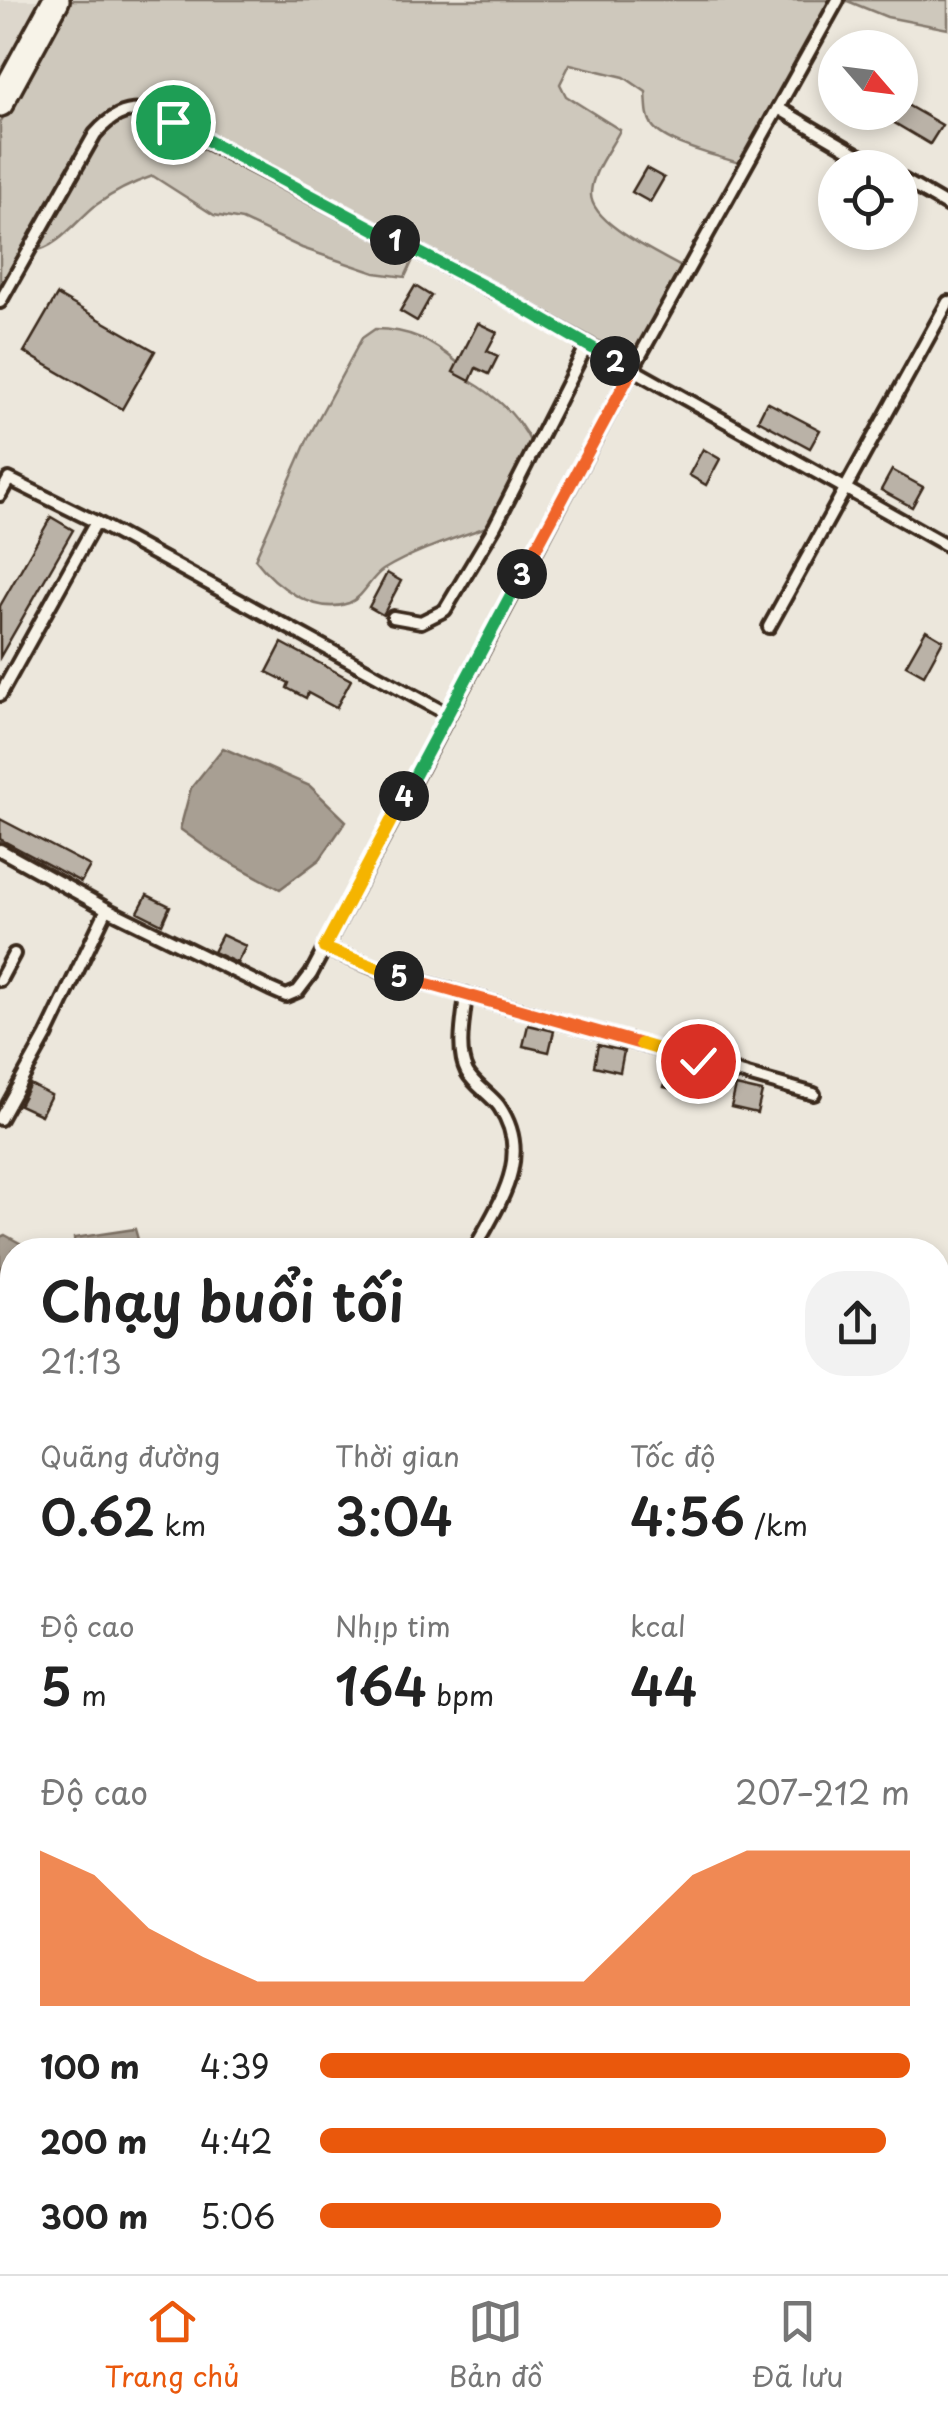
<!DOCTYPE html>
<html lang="vi">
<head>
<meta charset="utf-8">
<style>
  :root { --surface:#fff; --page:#f2f2f2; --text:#222; --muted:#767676; --line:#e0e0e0; --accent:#ea580c }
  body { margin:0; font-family:"Playpen Sans",sans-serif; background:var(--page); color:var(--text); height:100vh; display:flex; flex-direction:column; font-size:38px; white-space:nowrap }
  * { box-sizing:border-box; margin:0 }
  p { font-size:32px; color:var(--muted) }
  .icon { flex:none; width:55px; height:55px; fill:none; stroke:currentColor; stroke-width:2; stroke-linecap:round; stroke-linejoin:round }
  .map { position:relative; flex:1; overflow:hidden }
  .sheet { position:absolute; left:0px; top:1238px; width:950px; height:1038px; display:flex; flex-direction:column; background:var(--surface); border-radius:40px 40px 0 0; box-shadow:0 5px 15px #0003 }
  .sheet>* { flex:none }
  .needle { width:65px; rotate:118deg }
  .tools { position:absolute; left:818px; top:30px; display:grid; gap:20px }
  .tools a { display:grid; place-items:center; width:100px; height:100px; border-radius:50%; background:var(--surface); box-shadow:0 5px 15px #0003; font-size:50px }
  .pin { position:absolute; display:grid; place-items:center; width:85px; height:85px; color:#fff; margin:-42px; border:5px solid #fff; border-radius:50%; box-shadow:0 2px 10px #0007 }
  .km { position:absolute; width:50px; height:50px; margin:-25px; border-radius:50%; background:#222; color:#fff; font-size:28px; line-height:50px; text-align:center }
  .round { display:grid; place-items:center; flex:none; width:105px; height:105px; border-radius:40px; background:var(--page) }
  .headline { display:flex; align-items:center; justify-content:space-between; height:170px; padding:0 40px }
  h1 { font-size:55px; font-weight:600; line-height:75px }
  .metrics { display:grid; grid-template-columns:repeat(3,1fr); gap:15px; height:170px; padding:10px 40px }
  .metrics div { display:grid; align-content:center }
  .metrics b { font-size:50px; font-weight:600 }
  .metrics small { font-size:28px; font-weight:400 }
  .metrics p { font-size:28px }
  .chart { height:280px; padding:20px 40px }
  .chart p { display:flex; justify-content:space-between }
  .chart svg { width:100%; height:180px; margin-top:10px; fill:var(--accent); opacity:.7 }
  ul { padding:0 40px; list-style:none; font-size:32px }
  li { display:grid; grid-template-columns:160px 120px 1fr; align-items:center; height:75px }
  li i { height:25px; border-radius:12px; background:var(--accent) }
  .menu { display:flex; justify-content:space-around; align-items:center; height:140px; border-top:2px solid var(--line); background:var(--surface); font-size:28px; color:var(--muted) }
  .menu a { display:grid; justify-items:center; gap:5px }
  .menu .active { color:var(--accent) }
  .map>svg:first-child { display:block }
  .built { fill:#ddd7cc }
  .green { fill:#cec8bc; stroke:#84796d; stroke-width:2.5 }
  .water { fill:#a89f93; stroke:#7c7064; stroke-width:2.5 }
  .building { fill:#bab2a7; stroke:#3b2a1e; stroke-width:2.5 }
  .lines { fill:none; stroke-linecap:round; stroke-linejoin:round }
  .service-casing { stroke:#3b2a1e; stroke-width:18 }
  .tertiary-casing { stroke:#3b2a1e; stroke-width:32 }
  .service { stroke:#f7f3e8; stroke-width:10 }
  .tertiary { stroke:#f7f3e8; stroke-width:25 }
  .split-1-casing { stroke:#fff; stroke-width:20 }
  .split-2-casing { stroke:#fff; stroke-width:20 }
  .split-3-casing { stroke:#fff; stroke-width:20 }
  .split-4-casing { stroke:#fff; stroke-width:20 }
  .split-5-casing { stroke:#fff; stroke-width:20 }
  .split-6-casing { stroke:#fff; stroke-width:20 }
  .split-7-casing { stroke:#fff; stroke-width:20 }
  .split-1 { stroke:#22a559; stroke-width:12 }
  .split-2 { stroke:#22a559; stroke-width:12 }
  .split-3 { stroke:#f0652b; stroke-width:12 }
  .split-4 { stroke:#22a559; stroke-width:12 }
  .split-5 { stroke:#f5b400; stroke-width:12 }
  .split-6 { stroke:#f0652b; stroke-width:12 }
  .split-7 { stroke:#f5b400; stroke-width:12 }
</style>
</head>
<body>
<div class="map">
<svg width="948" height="2274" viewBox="0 0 948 2274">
  <rect width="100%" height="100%" fill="#ece7dc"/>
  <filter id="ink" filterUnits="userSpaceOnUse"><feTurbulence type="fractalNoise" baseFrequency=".01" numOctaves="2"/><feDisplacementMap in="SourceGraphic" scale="20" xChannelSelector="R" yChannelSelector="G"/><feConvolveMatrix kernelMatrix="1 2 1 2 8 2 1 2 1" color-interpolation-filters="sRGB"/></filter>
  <g filter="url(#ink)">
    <path class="built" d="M0,0H45L0,83Z"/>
    <g class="green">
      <path d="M67,0H834L743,164C720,157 664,144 652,125C646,116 647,103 646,92L624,77L570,64L560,84L566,96L620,130C610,150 592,171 591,193C589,223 661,255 685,269L631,366L148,107L132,105L104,119L0,295V123Z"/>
      <path d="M845,0H948V29L887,17Z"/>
      <path d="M133,112L146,114L411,253L413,260L405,277L375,273L302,248L242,220L214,215L153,176C132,183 114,192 96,205C77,220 58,248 33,251L98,137L109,124Z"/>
      <path d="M375,329C409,329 432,341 458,363L454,372C487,389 517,411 532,445L492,525C456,538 416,550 383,570C370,578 364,597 349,603C314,616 275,585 255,559L309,436L362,338Z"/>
    </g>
    <g class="water">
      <path d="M223,748L310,786L346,821L320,859L280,889L215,854L180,829L191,788Z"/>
      <path d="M135,1229L141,1250H75L74,1238Z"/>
      <path d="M5,1235L29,1248L12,1250V1299L9,1311L12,1315V1453L5,1466H0V1237Z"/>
    </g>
    <g class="building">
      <path d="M900,101L942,125L930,144L876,112H900Z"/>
      <path d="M646,168L664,178L650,202L632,192Z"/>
      <path d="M415,286L431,296L417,321L400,311Z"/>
      <path d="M57,295L155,351L122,409L24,352Z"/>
      <path d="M478,323L497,332L487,351L498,356L489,374L476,368L470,381L453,372Z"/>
      <path d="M767,402L820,430L810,448L758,420Z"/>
      <path d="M703,449L720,459L706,485L689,475Z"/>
      <path d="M892,470L923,487L912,507L881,490Z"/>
      <path d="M51,517L73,530L0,657V606Z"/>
      <path d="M387,573L401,581L383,615L369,607Z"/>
      <path d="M926,630L943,640L924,675L906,665Z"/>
      <path d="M282,643L351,680L336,708L308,693L306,698L287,688L289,683L267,672Z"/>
      <path d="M0,819L90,866L81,882L0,839Z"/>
      <path d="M147,895L170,906L162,924L138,912Z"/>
      <path d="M222,935L246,946L237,963L213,952Z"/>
      <path d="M528,1025L554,1031L549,1052L523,1046Z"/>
      <path d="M598,1045L624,1051L620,1072L594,1066Z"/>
      <path d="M669,1066L695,1072L690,1093L664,1087Z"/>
      <path d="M30,1084L51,1095L41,1115L19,1105Z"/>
      <path d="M736,1086L762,1092L757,1113L731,1107Z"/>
    </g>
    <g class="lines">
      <g class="service-casing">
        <g id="service">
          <path d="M778,108L881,168"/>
          <path d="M900,178L948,206"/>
          <path d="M0,302L95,134C110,117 124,108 147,111L495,292L948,546"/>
          <path d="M0,495L9,479L96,522"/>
          <path d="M393,617L421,622L445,610L495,526L587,345"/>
          <path d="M769,627L948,302"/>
          <path d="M0,695L96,522L447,714"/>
          <path d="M0,850L107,909L270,989L286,996L298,991L311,974L632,370L838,0"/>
          <path d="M324,948L380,970L814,1094"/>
          <path d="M0,980L14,954"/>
          <path d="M466,994C464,1017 456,1051 467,1072C474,1085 490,1094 499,1106C534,1157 499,1203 474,1250"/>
          <path d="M0,1119L46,1036L107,909"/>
          <path d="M0,1858L12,1861"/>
          <path d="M0,2032L12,2035"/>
          <path d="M938,2090L948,2093"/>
          <path d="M413,2262L418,2274"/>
          <path d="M683,2274L686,2262"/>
        </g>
      </g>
      <g class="tertiary-casing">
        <path id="tertiary" d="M0,103L56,0"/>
      </g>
      <use href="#service" class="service"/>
      <use href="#tertiary" class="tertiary"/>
    </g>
  </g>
  <g class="lines" filter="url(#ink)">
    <g class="split-1-casing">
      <path id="split-1" d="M173,122L395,240"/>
    </g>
    <g class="split-2-casing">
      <path id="split-2" d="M395,240L495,292L615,361"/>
    </g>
    <g class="split-3-casing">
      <path id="split-3" d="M522,574L632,370L615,361"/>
    </g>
    <g class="split-4-casing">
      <path id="split-4" d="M404,796L522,574"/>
    </g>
    <g class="split-5-casing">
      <path id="split-5" d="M399,976L324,948L404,796"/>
    </g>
    <g class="split-6-casing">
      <path id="split-6" d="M399,976L641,1044"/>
    </g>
    <g class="split-7-casing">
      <path id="split-7" d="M641,1044L698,1061"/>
    </g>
    <use href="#split-1" class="split-1"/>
    <use href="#split-2" class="split-2"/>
    <use href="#split-3" class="split-3"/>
    <use href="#split-4" class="split-4"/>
    <use href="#split-5" class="split-5"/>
    <use href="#split-6" class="split-6"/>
    <use href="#split-7" class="split-7"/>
  </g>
</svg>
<div class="tools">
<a><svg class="needle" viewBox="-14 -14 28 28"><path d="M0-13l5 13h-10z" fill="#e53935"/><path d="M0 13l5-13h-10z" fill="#767676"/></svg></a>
<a><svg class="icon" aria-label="locate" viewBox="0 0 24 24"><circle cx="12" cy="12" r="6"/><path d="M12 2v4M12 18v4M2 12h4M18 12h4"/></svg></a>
</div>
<div class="pin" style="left:173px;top:122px;background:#1e9e55"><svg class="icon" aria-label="arrive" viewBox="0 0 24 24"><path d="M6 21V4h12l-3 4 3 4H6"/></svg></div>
<div class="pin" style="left:698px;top:1061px;background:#d93025"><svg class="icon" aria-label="check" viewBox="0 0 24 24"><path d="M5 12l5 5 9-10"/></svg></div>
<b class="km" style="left:395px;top:240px">1</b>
<b class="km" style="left:615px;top:361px">2</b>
<b class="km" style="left:522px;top:574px">3</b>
<b class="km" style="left:404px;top:796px">4</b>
<b class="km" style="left:399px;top:976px">5</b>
<section class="sheet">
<div class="headline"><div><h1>Chạy buổi tối</h1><p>21:13</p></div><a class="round"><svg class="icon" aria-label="share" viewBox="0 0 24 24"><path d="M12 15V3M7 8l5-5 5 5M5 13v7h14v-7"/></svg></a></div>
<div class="metrics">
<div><p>Quãng đường</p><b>0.62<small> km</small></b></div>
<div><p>Thời gian</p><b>3:04</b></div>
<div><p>Tốc độ</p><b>4:56<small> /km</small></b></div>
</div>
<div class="metrics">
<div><p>Độ cao</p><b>5<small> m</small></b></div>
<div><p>Nhịp tim</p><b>164<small> bpm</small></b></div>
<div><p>kcal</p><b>44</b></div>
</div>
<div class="chart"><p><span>Độ cao</span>207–212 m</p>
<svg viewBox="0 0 160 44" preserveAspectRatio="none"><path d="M0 44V6L10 12L20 25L30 32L40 38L50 38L60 38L70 38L80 38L90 38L100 38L110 25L120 12L130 6L140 6L150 6L160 6V44z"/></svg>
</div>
<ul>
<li><b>100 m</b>4:39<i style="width:100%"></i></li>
<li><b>200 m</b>4:42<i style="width:96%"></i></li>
<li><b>300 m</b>5:06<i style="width:68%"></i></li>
</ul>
</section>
</div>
<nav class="menu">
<a class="active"><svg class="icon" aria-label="home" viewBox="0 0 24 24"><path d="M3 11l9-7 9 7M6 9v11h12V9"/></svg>Trang chủ</a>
<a><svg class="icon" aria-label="map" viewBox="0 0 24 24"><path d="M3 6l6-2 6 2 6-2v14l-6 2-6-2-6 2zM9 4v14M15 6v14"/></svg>Bản đồ</a>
<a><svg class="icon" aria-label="saved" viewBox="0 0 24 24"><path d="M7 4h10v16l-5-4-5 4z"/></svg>Đã lưu</a>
</nav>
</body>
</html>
